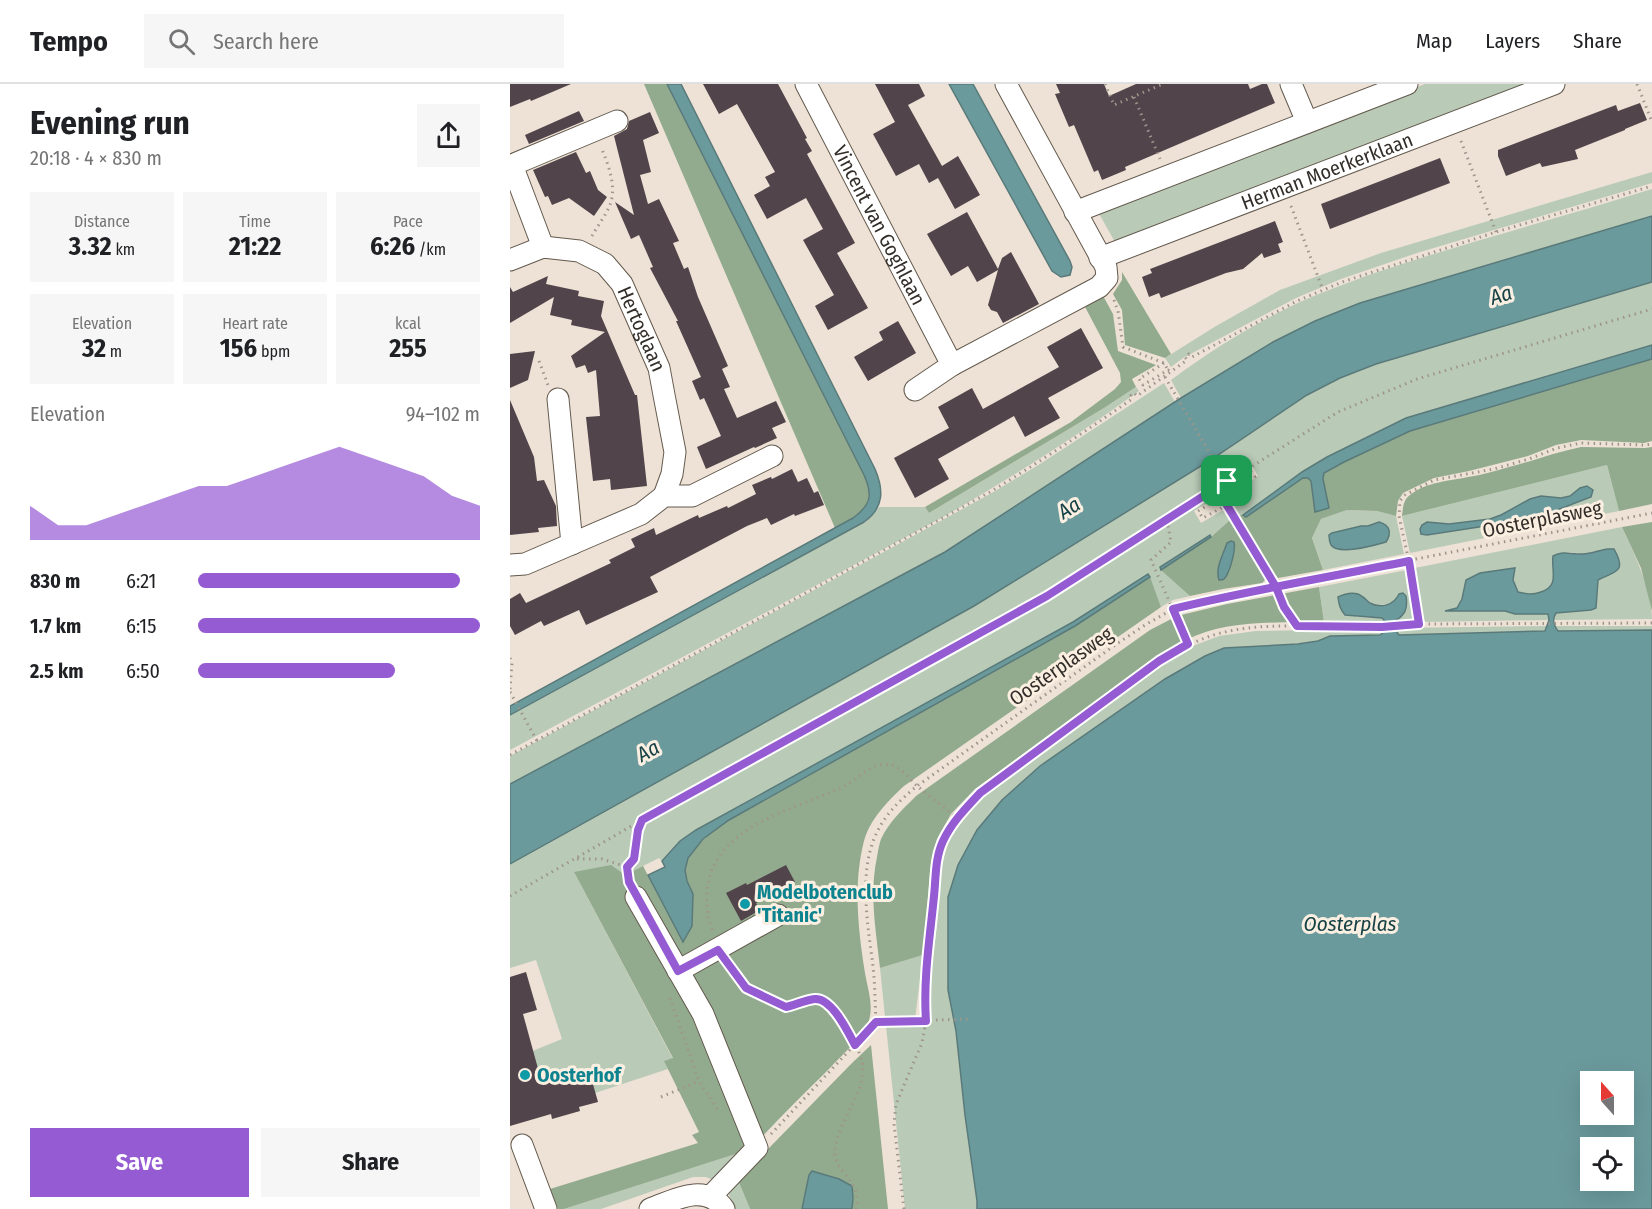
<!DOCTYPE html>
<html lang="en">
<head>
<meta charset="utf-8">
<style>
  :root { --surface:#fff; --page:#f6f6f6; --text:#202124; --muted:#757577; --line:#e0e0e0; --accent:#955bd3 }
  body { margin:0; font-family:"Fira Sans Condensed",sans-serif; background:var(--page); color:var(--text); height:100vh; display:flex; flex-direction:column; font-size:22px; white-space:nowrap }
  * { box-sizing:border-box; margin:0 }
  p { font-size:20px; color:var(--muted) }
  .icon { flex:none; width:33px; height:33px; fill:none; stroke:currentColor; stroke-width:2; stroke-linecap:round; stroke-linejoin:round }
  .map { position:relative; flex:1; overflow:hidden }
  .sheet { display:flex; flex-direction:column; background:var(--surface); width:510px }
  .sheet>* { flex:none }
  .needle { width:39px; rotate:339deg }
  .buttons { position:absolute; left:1070px; top:987px; display:grid; gap:12px }
  .buttons a { display:grid; place-items:center; width:54px; height:54px; border-radius:0px; background:var(--surface); box-shadow:0 6px 24px #0002; font-size:30px }
  .pin { position:absolute; display:grid; place-items:center; width:51px; height:51px; color:#fff; margin:-26px; border-radius:12px; box-shadow:0 3px 9px #0006 }
  .round { display:grid; place-items:center; flex:none; width:63px; height:63px; border-radius:0px; background:var(--page) }
  .headline { display:flex; align-items:center; justify-content:space-between; height:102px; padding:0 30px }
  h1 { font-size:33px; font-weight:700; line-height:45px }
  .metrics { display:grid; grid-template-columns:repeat(3,1fr); gap:9px; height:102px; padding:6px 30px }
  .metrics div { display:grid; align-content:center; border-radius:0px; background:var(--page); text-align:center }
  .metrics b { font-size:26px; font-weight:700 }
  .metrics small { font-size:16px; font-weight:400 }
  .metrics p { font-size:16px }
  .chart { height:168px; padding:12px 30px }
  .chart p { display:flex; justify-content:space-between }
  .chart svg { width:100%; height:108px; margin-top:6px; fill:var(--accent); opacity:.7 }
  .action { display:flex; gap:12px; margin-top:auto; padding:12px 30px }
  .action a { flex:1; height:69px; border-radius:0px; background:var(--accent); color:#fff; font-size:24px; font-weight:700; line-height:69px; text-align:center }
  .action a+a { background:var(--page); color:var(--text) }
  ul { padding:0 30px; list-style:none; font-size:20px }
  li { display:grid; grid-template-columns:96px 72px 1fr; align-items:center; height:45px }
  li i { height:15px; border-radius:8px; background:var(--accent) }
  header { display:flex; align-items:center; gap:36px; box-sizing:border-box; height:84px; padding:0 30px; background:var(--surface); border-bottom:2px solid var(--line) }
  header strong { font-size:28px }
  nav { display:flex; gap:33px; margin-inline-start:auto; font-size:21px }
  .search { width:420px; height:54px; background:var(--page); display:flex; align-items:center; gap:15px; box-sizing:border-box; padding:0 21px; border-radius:0px; color:var(--muted); font-size:22px }
  main { display:flex; flex:1; min-height:0 }
  .map>svg:first-child { display:block }
  .green { fill:#b9cab7 }
  .forest { fill:#92ab8e }
  .water { fill:#6b9a9d; stroke:#5a7a7a; stroke-width:1.5; fill-rule:evenodd }
  .building { fill:#51444b }
  .lines { fill:none; stroke-linecap:round; stroke-linejoin:round }
  .minor-casing { stroke:#63594d; stroke-width:23 }
  .path { stroke:#9e958b; stroke-width:3; stroke-dasharray:1.5 4.5; stroke-linecap:butt }
  .minor { stroke:#fff; stroke-width:21 }
  .route-casing { stroke:#fff; stroke-width:12 }
  .route { stroke:#955bd3; stroke-width:8 }
  .culture-dot { fill:#0f9aa8; stroke:#fbefe2; stroke-width:2 }
  .labels { text-anchor:middle; stroke-width:6; stroke-linejoin:round; paint-order:stroke }
  .street-label { font-size:20px; fill:#332e29; stroke:#fbefe2 }
  .culture-label { font-size:20px; font-weight:bold; fill:#0d838f; stroke:#fbefe2; text-anchor:start }
  .water-label { font-size:21px; font-style:italic; fill:#174346; stroke:#fbefe2 }
</style>
</head>
<body>
<header>
<strong>Tempo</strong>
<div class="search"><svg class="icon" aria-label="search" viewBox="0 0 24 24"><circle cx="10" cy="10" r="6"/><path d="M15 15l6 6"/></svg>Search here</div>
<nav><a>Map</a><a>Layers</a><a>Share</a></nav>
</header>
<main>
<section class="sheet">
<div class="headline"><div><h1>Evening run</h1><p>20:18 · 4 × 830 m</p></div><a class="round"><svg class="icon" aria-label="share" viewBox="0 0 24 24"><path d="M12 15V3M7 8l5-5 5 5M5 13v7h14v-7"/></svg></a></div>
<div class="metrics">
<div><p>Distance</p><b>3.32<small> km</small></b></div>
<div><p>Time</p><b>21:22</b></div>
<div><p>Pace</p><b>6:26<small> /km</small></b></div>
</div>
<div class="metrics">
<div><p>Elevation</p><b>32<small> m</small></b></div>
<div><p>Heart rate</p><b>156<small> bpm</small></b></div>
<div><p>kcal</p><b>255</b></div>
</div>
<div class="chart"><p><span>Elevation</span>94–102 m</p>
<svg viewBox="0 0 160 44" preserveAspectRatio="none"><path d="M0 44V30L10 38L20 38L30 34L40 30L50 26L60 22L70 22L80 18L90 14L100 10L110 6L120 10L130 14L140 18L150 26L160 30V44z"/></svg>
</div>
<ul>
<li><b>830 m</b>6:21<i style="width:93%"></i></li>
<li><b>1.7 km</b>6:15<i style="width:100%"></i></li>
<li><b>2.5 km</b>6:50<i style="width:70%"></i></li>
</ul>
<div class="action"><a>Save</a><a>Share</a></div>
</section>
<div class="map">
<svg width="1142" height="1125" viewBox="0 0 1142 1125">
  <rect width="100%" height="100%" fill="#ede2d5"/>
  <g class="green">
    <path d="M915,0H1023L605,158L588,128L590,125Z"/>
    <path d="M1142,88V99L907,169L831,195L786,214L673,274L661,283L655,274L706,242L770,206L871,169Z"/>
    <path d="M1142,105V132L1069,155L763,258L671,314L661,296C701,266 745,239 790,218C847,193 907,175 967,157C1025,140 1084,123 1142,105Z"/>
    <path d="M1142,198V261L896,334L817,373L792,388L733,431H728L717,413L748,392L741,380L719,393L705,372L797,311L830,294L866,280Z"/>
    <path d="M654,299L665,318L435,468L0,700V672L480,410L530,380Z"/>
    <path d="M626,303L629,307C566,353 501,394 433,433L0,666V631L354,438L362,432L369,423H415L419,429L594,324Z"/>
    <path d="M699,377L718,406L684,427L691,439L713,426L720,436L701,453L700,451L650,483L680,512L663,516L651,523L638,490L563,538L170,757L152,777L149,774L115,791L64,788L163,975L155,977L158,985L85,1009L78,984L29,998L20,968L52,955L26,876L0,884V780L464,522Z"/>
    <path d="M1097,381L1109,427L900,469L892,432Z"/>
    <path d="M837,426L867,427L886,432L894,470L813,486L802,454L811,435Z"/>
    <path d="M1112,443C1124,470 1142,505 1142,535L1044,536L1046,529L1081,526L1088,496L1109,485L1098,465L1072,471L1061,468L1046,470C1039,483 1050,502 1032,508C1021,512 1018,510 1008,508L1003,496L1005,484L956,496L952,515L947,524L937,527H995L1005,530H1038L1039,536L916,538L911,534L905,484Z"/>
    <path d="M897,486L905,532L903,538H885L887,535L886,517C876,522 865,523 856,515L846,533L872,534L874,538H814L809,503Z"/>
    <path d="M1037,542L1035,547L889,551L886,547V544Z"/>
    <path d="M1044,542H1142V546L1048,547Z"/>
    <path d="M874,545V548L870,551L820,552L808,557L788,560L714,564L695,572L655,595L530,682L467,746L448,781L438,813V906L446,947L455,1031L468,1117L467,1125H395L370,884L413,871L405,935H415L427,841L432,781L438,759L450,736L473,712L651,579L680,563L709,552L746,547Z"/>
    <path d="M231,1068L208,1098L196,1093H183L91,1125H54Z"/>
    <path d="M228,1096L240,1125H225L217,1106Z"/>
  </g>
  <g class="forest">
    <path d="M134,0H157L359,400C361,429 346,432 325,444Z"/>
    <path d="M612,188L661,270L655,274L615,261L612,226L603,210L612,196Z"/>
    <path d="M592,210L603,230L608,267L646,281L622,295L626,303L594,324L419,429L415,423L561,338L605,305L611,298L610,289L574,221Z"/>
    <path d="M1142,275V357L1134,359L1071,356L1046,361L1018,372L959,387L924,394L893,409L888,417L886,432L867,427L837,426L811,435L802,454L813,486L768,494L763,489L728,431H733L736,433L793,394H798L801,397L805,428L818,423L813,395L814,389L834,378L900,347Z"/>
    <path d="M1071,363L1135,364L1142,363V420L1109,427L1097,381L892,432C893,424 893,416 900,411C916,398 939,397 958,393C972,391 985,387 999,383C1023,377 1046,368 1071,363Z"/>
    <path d="M720,436L754,491L755,496L752,499L713,505L680,512L651,486L701,453Z"/>
    <path d="M1142,438V527L1131,484L1112,443Z"/>
    <path d="M640,493L651,523L394,702C378,717 360,735 354,757C343,799 348,846 355,889C358,907 365,924 357,942C351,954 330,973 321,983C297,1007 273,1030 250,1055L190,934L241,1065L54,1125H48L40,1105L188,1059L182,1051L189,1048L154,977L163,974L64,788L101,781L115,791L133,782L173,858C175,846 183,821 183,811C182,804 176,797 175,789C174,766 202,748 219,736L565,542Z"/>
    <path d="M809,503L814,538C769,539 718,535 676,556C666,560 657,567 648,573L465,705L441,730L427,755L421,779L413,871L370,884C366,847 359,810 367,773C368,767 369,761 371,755C379,738 393,725 406,712L640,546L667,532L717,520Z"/>
    <path d="M361,961L378,1125H342L343,1114L300,1089L292,1125H240L228,1096L342,979Z"/>
  </g>
  <g class="water">
    <path d="M157,0H171L365,385C374,406 374,424 354,438L0,631V622L343,434C361,421 363,411 354,391Z"/>
    <path d="M439,0H463L560,177L562,183L560,191L551,193L542,187Z"/>
    <path d="M1142,132V198L866,280L830,294L797,311L699,377L464,522L0,780V700L435,468L671,314L763,258L805,237L850,219Z"/>
    <path d="M1142,261V275L900,347L834,378L814,389L813,395L819,424L805,428L801,397L798,394H793L736,433L733,431L792,388L817,373L896,334Z"/>
    <path d="M1077,402L1083,406L1081,413L1047,426L969,443L917,451L911,450L910,445L912,441L917,438L939,440L980,435L991,431L1020,415L1031,412L1051,414L1060,412L1070,404Z"/>
    <path d="M869,438C880,441 882,449 876,458C865,461 829,472 821,461C820,459 819,454 819,451L822,449L851,442H858Z"/>
    <path d="M700,451L701,453L651,486L650,483Z"/>
    <path d="M721,457L724,458C726,465 720,489 714,495C713,496 711,496 709,496C705,484 713,471 717,459Z"/>
    <path d="M1098,465H1104C1117,488 1106,487 1088,496L1086,524L1081,526L1046,529C1042,535 1044,542 1048,547L1142,546V1125H467V1117L455,1031L446,947L438,906V813L448,781L467,746L492,716L530,682L655,595L695,572L714,564L788,560L808,557L820,552L870,551L874,548V536L872,534L835,531C830,525 829,521 828,513C834,510 841,508 848,510C853,512 856,516 860,519C871,525 884,521 889,510L893,509L896,512C898,525 895,531 885,537L886,547L889,551L1035,547L1039,536L1038,530H1005L995,527H935L947,524L952,515L956,496L970,489L1005,484L1003,496L1008,508C1017,510 1022,511 1031,508C1050,502 1041,487 1043,472C1054,466 1062,471 1073,470C1081,470 1090,466 1098,465ZM1080,998H1113V1030H1080ZM1080,1064H1113V1096H1080Z"/>
    <path d="M638,490L640,493L565,542L219,736L193,755L178,774L175,786L177,797L183,810L182,842L173,858L138,791L155,783L152,777L170,757L186,746L563,538Z"/>
    <path d="M302,1087L329,1095L342,1102L343,1114L342,1125H292L299,1091Z"/>
  </g>
  <g class="building">
    <path d="M0,0H61L21,17L20,15L0,23Z"/>
    <path d="M193,0H268L297,54L295,55L302,67L297,70L345,159L327,169L358,224L318,246L305,222L324,211L293,156L313,145L296,114L257,135L244,111L260,102L255,93L265,88L227,20L209,30Z"/>
    <path d="M365,0H409L415,12L398,21L432,82L448,72L470,111L445,125L428,94L419,99L409,80L386,92L363,50L385,38Z"/>
    <path d="M546,0H594L599,12L626,0H738L740,5L752,0H757L765,19L615,83L616,86L592,96L588,86L584,88L564,41L559,43L545,10L550,9Z"/>
    <path d="M1130,19L1137,36L1115,45V46L1065,66L1068,75L1032,83L1030,79L996,92L988,72V66L1106,21L1108,27Z"/>
    <path d="M69,27L74,37L19,60L15,51Z"/>
    <path d="M140,28L149,49L133,56L141,88L130,91L138,120L149,115L169,157L163,159L174,185L178,183L188,213L218,282L212,285L220,303L214,305L227,334L266,317L276,338L262,344L267,354L245,364L244,363L196,385L187,363L211,352L194,314L190,316L182,297L191,293L166,237H168L140,184L143,183L129,151L121,155L105,118L124,131L104,52L117,45L119,37Z"/>
    <path d="M66,68L76,89L80,87L88,106L97,113L84,132L59,114L42,121L38,112L35,113L23,86Z"/>
    <path d="M930,74L940,99L820,145L811,120Z"/>
    <path d="M457,128L488,185L492,174L501,168L529,220L493,239L487,228L481,226L478,221L488,186L467,198L458,182L441,192L417,150Z"/>
    <path d="M765,137L773,158L768,160L771,168L754,174L752,169L733,185L716,189L651,214L649,209L639,213L632,193L642,189L640,185Z"/>
    <path d="M38,192L36,200L69,207L68,212L94,217L91,232L125,311H127L137,402L101,406L100,395L83,397L76,333L90,332L86,286L78,289L75,281L66,284L61,272L95,248L61,241L62,236L40,231L44,213L0,239V203L3,208Z"/>
    <path d="M388,237L406,269L358,297L344,273L373,256L369,248Z"/>
    <path d="M571,244L593,284L538,314L550,334L515,353L504,332L428,375L439,395L405,414L384,374L439,344L428,323L462,304L473,325L549,283L537,263Z"/>
    <path d="M25,267L18,296L0,304V270Z"/>
    <path d="M0,316L24,373L27,397L34,396L46,422L47,442L28,444L29,448L0,451Z"/>
    <path d="M282,385L288,398L297,394L304,409L308,407L314,421L285,432L284,430L261,441L257,434L237,442L140,493L148,508L76,541L69,526L34,542L31,537L5,551L0,542V515L10,509L16,519L101,479L99,476L125,463L121,455L144,444L146,451L188,431L189,434L217,422L218,424L246,410L242,401L261,393L262,395Z"/>
    <path d="M276,781L285,798L246,819L250,826L231,837L216,809L236,799L237,801Z"/>
    <path d="M16,888L27,926L13,930L32,999L79,986L88,1018L69,1023L70,1027L42,1035L41,1030L0,1042V893Z"/>
  </g>
  <g class="lines">
    <g class="minor-casing">
      <g id="minor">
        <path id="s1" d="M296,0L442,281L589,203L597,194L596,183L496,0"/>
        <path d="M781,0L797,38"/>
        <path d="M565,128L897,0"/>
        <path d="M33,163L2,81L107,37"/>
        <path id="s2" d="M590,174L1044,0"/>
        <path id="s3" d="M0,176L33,163L69,167L95,180L112,200L149,284L154,311L165,368L162,390L154,412"/>
        <path d="M405,306L442,281"/>
        <path d="M48,315L62,460"/>
        <path d="M0,481L15,480L131,430L154,412H182L262,372"/>
        <path d="M126,813L193,930L247,1064L201,1112"/>
        <path d="M168,887L268,831"/>
        <path d="M12,1061L36,1125"/>
        <path d="M140,1125C164,1116 196,1098 214,1125"/>
      </g>
    </g>
    <g class="path">
      <path d="M595,0L604,21L653,0"/>
      <path d="M1127,0L1142,38"/>
      <path d="M624,13L650,75"/>
      <path d="M951,57L986,148"/>
      <path d="M781,122L813,206"/>
      <path d="M82,152C88,141 97,130 101,118C106,100 98,80 91,63"/>
      <path d="M604,216L608,227L613,263L654,279L658,286"/>
      <path d="M29,277L38,301"/>
      <path d="M654,279L629,295L633,301L658,286L660,287"/>
      <path d="M655,293L722,407"/>
      <path d="M712,413L766,503L774,523L787,542"/>
      <path d="M717,421L693,434L688,427L745,393L739,385"/>
      <path d="M657,436L661,458L641,476L678,560"/>
      <path d="M909,540L899,478L889,432L890,417L895,411L924,396L984,385L1019,375L1047,364L1071,359L1135,361L1142,360"/>
      <path d="M0,574L2,579L0,606"/>
      <path d="M0,608L27,657"/>
      <path d="M0,671L480,408C528,379 576,347 622,315L621,311L624,309L627,312L677,276L675,273L679,270L682,273L787,217L832,198L986,148L1142,102"/>
      <path d="M67,775H92L117,783"/>
      <path d="M119,797L117,783L124,775L128,746L131,738"/>
      <path d="M0,812L132,736L537,512L828,328L907,295L1142,225"/>
      <path d="M202,846C174,753 264,732 329,705C348,697 359,677 382,681C390,683 400,695 406,701C419,712 433,723 446,733"/>
      <path d="M219,881L236,904L276,923C283,922 302,914 307,915C324,917 347,961 352,976C353,982 353,993 351,999C345,1022 327,1043 325,1067C324,1089 353,1097 346,1125"/>
      <path d="M160,914L189,997L210,1029"/>
      <path d="M366,938L458,935"/>
      <path d="M151,1013L189,997"/>
      <path d="M261,1050L366,938C365,919 365,901 363,882C358,843 349,792 364,755C373,732 389,717 407,702L608,559L635,541L663,525L716,512L1142,429"/>
      <path d="M394,1125L384,1040L386,1020L412,959L416,937L415,923L419,847L424,811L426,779L432,758L446,734L470,709L649,577C668,566 686,556 707,550C742,540 781,542 817,542C848,542 878,542 909,540L1142,539"/>
    </g>
    <use href="#minor" class="minor"/>
  </g>
  <g class="lines">
    <g class="route-casing">
      <path id="route" d="M717,397L537,512L132,736L128,746L124,775L117,783L119,798L168,887L208,866L236,904L276,923C285,921 295,916 305,915C322,914 338,948 345,961L366,938L416,937C413,895 420,853 424,812C426,793 425,774 433,757C442,738 456,724 470,709L649,577L678,560L663,525C741,506 820,493 899,477L909,540L872,543L787,542L774,523L766,503L712,413L722,407L717,397"/>
    </g>
    <use href="#route" class="route"/>
  </g>
  <g class="culture-dot">
    <circle cx="235" cy="820" r="6"/>
    <circle cx="15" cy="991" r="6"/>
  </g>
  <g class="labels">
    <g class="street-label">
      <text dy="7" stroke="none"><textPath href="#s2" startOffset="243">Herman Moerkerklaan</textPath></text>
      <text dy="7" stroke="none"><textPath href="#s1" startOffset="159">Vincent van Goghlaan</textPath></text>
      <text dy="7" stroke="none"><textPath href="#s3" startOffset="176">Hertoglaan</textPath></text>
      <text transform="translate(1032 435) rotate(-11)" y="7">Oosterplasweg</text>
      <text transform="translate(551 582) rotate(-35)" y="7">Oosterplasweg</text>
    </g>
    <g class="culture-label">
      <text x="247" y="815">Modelbotenclub<tspan x="247" dy="23">'Titanic'</tspan></text>
      <text x="27" y="998">Oosterhof</text>
    </g>
    <g class="water-label">
      <text transform="translate(991 211) rotate(-17)" y="7">Aa</text>
      <text transform="translate(559 424) rotate(-32)" y="7">Aa</text>
      <text transform="translate(138 667) rotate(-29)" y="7">Aa</text>
      <text x="840" y="847">Oosterplas</text>
    </g>
  </g>
</svg>
<div class="buttons">
<a><svg class="needle" viewBox="-14 -14 28 28"><path d="M0-13l5 13h-10z" fill="#e53935"/><path d="M0 13l5-13h-10z" fill="#757577"/></svg></a>
<a><svg class="icon" aria-label="locate" viewBox="0 0 24 24"><circle cx="12" cy="12" r="6"/><path d="M12 2v4M12 18v4M2 12h4M18 12h4"/></svg></a>
</div>
<div class="pin" style="left:717px;top:397px;background:#1e9e55"><svg class="icon" aria-label="arrive" viewBox="0 0 24 24"><path d="M6 21V4h12l-3 4 3 4H6"/></svg></div>
</div>
</main>
</body>
</html>
